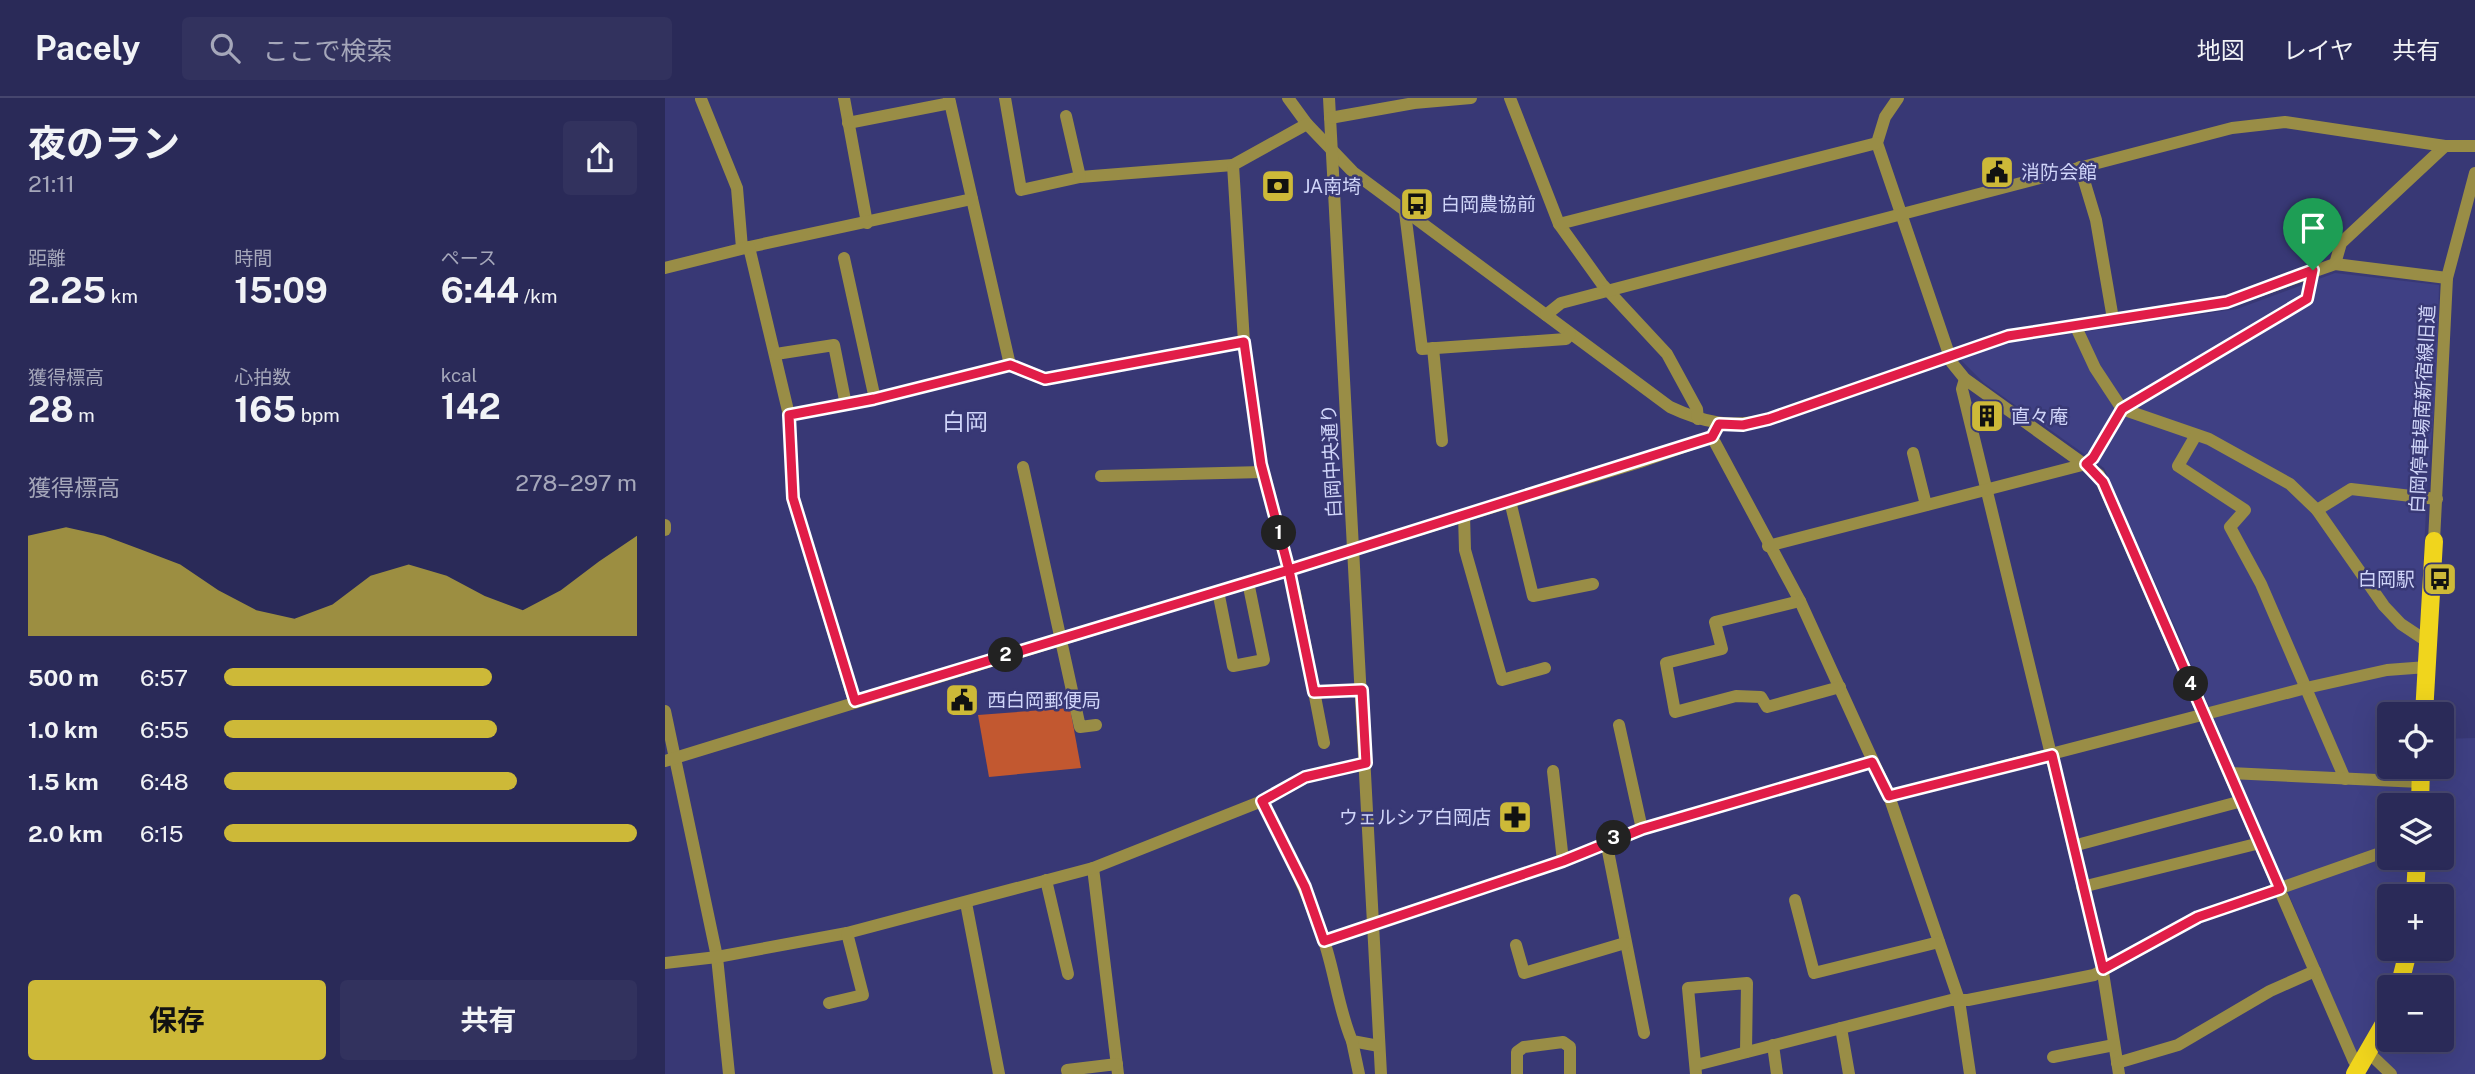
<!DOCTYPE html>
<html lang="ja">
<head>
<meta charset="utf-8">
<style>
  :root { --surface:#2a2a58; --page:#32325e; --text:#f1f3f6; --muted:#a5a7ba; --line:#46466e; --accent:#cdb938 }
  body { margin:0; font-family:"Public Sans","Noto Sans JP",sans-serif; background:var(--page); color:var(--text); height:100vh; display:flex; flex-direction:column; font-size:26px; white-space:nowrap }
  * { box-sizing:border-box; margin:0 }
  p { font-size:23px; color:var(--muted) }
  .icon { flex:none; width:38px; height:38px; fill:none; stroke:currentColor; stroke-width:2; stroke-linecap:round; stroke-linejoin:round }
  .map { position:relative; flex:1; overflow:hidden }
  .details { display:flex; flex-direction:column; background:var(--surface); width:665px }
  .details>* { flex:none }
  .buttons { position:absolute; left:1712px; top:604px; display:grid; gap:14px }
  .buttons a { display:grid; place-items:center; width:77px; height:77px; border-radius:7px; background:var(--surface); box-shadow:0 7px 28px #0002,0 0 0 2px var(--line); font-size:35px }
  .pin { position:absolute; display:grid; place-items:center; width:60px; height:60px; color:#fff; margin:-72px -30px; border-radius:50% 50% 50% 0; rotate:-45deg; box-shadow:0 0 7px #0007 }
  .pin .icon { rotate:45deg }
  .km { position:absolute; width:35px; height:35px; margin:-18px; border-radius:50%; background:#222; color:#fff; font-size:19px; line-height:35px; text-align:center }
  .round { display:grid; place-items:center; flex:none; width:74px; height:74px; border-radius:7px; background:var(--page) }
  .head { display:flex; align-items:center; justify-content:space-between; height:119px; padding:0 28px }
  h1 { font-size:38px; font-weight:700; line-height:52px }
  .stats { display:grid; grid-template-columns:repeat(3,1fr); gap:10px; height:119px; padding:7px 28px }
  .stats div { display:grid; align-content:center }
  .stats b { font-size:35px; font-weight:700 }
  .stats small { font-size:19px; font-weight:400 }
  .stats p { font-size:19px }
  .chart { height:196px; padding:14px 28px }
  .chart p { display:flex; justify-content:space-between }
  .chart svg { width:100%; height:126px; margin-top:7px; fill:var(--accent); opacity:.7 }
  .action { display:flex; gap:14px; margin-top:auto; padding:14px 28px }
  .action a { flex:1; height:80px; border-radius:7px; background:var(--accent); color:#111; font-size:28px; font-weight:700; line-height:80px; text-align:center }
  .action a+a { background:var(--page); color:var(--text) }
  ul { padding:0 28px; list-style:none; font-size:23px }
  li { display:grid; grid-template-columns:112px 84px 1fr; align-items:center; height:52px }
  li i { height:18px; border-radius:9px; background:var(--accent) }
  header { display:flex; align-items:center; gap:42px; box-sizing:border-box; height:98px; padding:0 35px; background:var(--surface); border-bottom:2px solid var(--line) }
  header strong { font-size:33px }
  nav { display:flex; gap:38px; margin-inline-start:auto; font-size:24px }
  .search { width:490px; height:63px; background:var(--page); display:flex; align-items:center; gap:18px; box-sizing:border-box; padding:0 24px; border-radius:7px; color:var(--muted); font-size:26px }
  main { display:flex; flex:1; min-height:0 }
  .map>svg:first-child { display:block }
  .built { fill:#3f4084; fill-rule:evenodd }
  .forest { fill:#c25830 }
  .lines { fill:none; stroke-linecap:round; stroke-linejoin:round }
  .minor { stroke:#998d46; stroke-width:12 }
  .major { stroke:#f0d51d; stroke-width:18 }
  .route-casing { stroke:#fff; stroke-width:14 }
  .route { stroke:#e11d48; stroke-width:9 }
  .labels { text-anchor:middle; stroke-width:5; stroke-linejoin:round; paint-order:stroke }
  .poi-label { font-size:19px; fill:#d0d5f9; stroke:#383875; text-anchor:start }
  .street-label { font-size:19px; fill:#d0d5f9; stroke:#383875 }
  .quarter-label { font-size:23px; fill:#d0d5f9; stroke:#383875 }
</style>
</head>
<body>
<header>
<strong>Pacely</strong>
<div class="search"><svg class="icon" aria-label="search" viewBox="0 0 24 24"><circle cx="10" cy="10" r="6"/><path d="M15 15l6 6"/></svg>ここで検索</div>
<nav><a>地図</a><a>レイヤ</a><a>共有</a></nav>
</header>
<main>
<section class="details">
<div class="head"><div><h1>夜のラン</h1><p>21:11</p></div><a class="round"><svg class="icon" aria-label="share" viewBox="0 0 24 24"><path d="M12 15V3M7 8l5-5 5 5M5 13v7h14v-7"/></svg></a></div>
<div class="stats">
<div><p>距離</p><b>2.25<small> km</small></b></div>
<div><p>時間</p><b>15:09</b></div>
<div><p>ペース</p><b>6:44<small> /km</small></b></div>
</div>
<div class="stats">
<div><p>獲得標高</p><b>28<small> m</small></b></div>
<div><p>心拍数</p><b>165<small> bpm</small></b></div>
<div><p>kcal</p><b>142</b></div>
</div>
<div class="chart"><p><span>獲得標高</span>278–297 m</p>
<svg viewBox="0 0 160 44" preserveAspectRatio="none"><path d="M0 44V9L10 6L20 9L30 14L40 19L50 28L60 35L70 38L80 33L90 23L100 19L110 23L120 30L130 35L140 28L150 18L160 9V44z"/></svg>
</div>
<ul>
<li><b>500 m</b>6:57<i style="width:65%"></i></li>
<li><b>1.0 km</b>6:55<i style="width:66%"></i></li>
<li><b>1.5 km</b>6:48<i style="width:71%"></i></li>
<li><b>2.0 km</b>6:15<i style="width:100%"></i></li>
</ul>
<div class="action"><a>保存</a><a>共有</a></div>
</section>
<div class="map">
<svg width="1810" height="976" viewBox="0 0 1810 976">
  <rect width="100%" height="100%" fill="#383875"/>
  <path class="built" d="M1670,175L1774,187L1772,278L1762,392L1751,616H1724V668H1776V641L1810,640V976H1732L1692,957L1511,531L1439,370L1319,285L1295,261L1345,245L1572,211ZM1724,707H1776V760H1724ZM1724,798H1776V850H1724ZM1724,889H1776V942H1724Z"/>
  <path class="forest" d="M405,610L416,670L324,679L313,617Z"/>
  <g class="lines">
    <g class="minor">
      <path d="M179,0L202,125"/>
      <path d="M284,0L345,267"/>
      <path d="M340,0L356,92L415,79L568,67"/>
      <path d="M623,0L642,26L688,74L1005,309C1039,325 1066,330 1104,321L1343,238L1562,204L1670,166L1782,180"/>
      <path d="M664,0L716,976"/>
      <path d="M845,0L894,126L937,186L1002,256L1032,311L1033,321"/>
      <path d="M1233,0L1220,19L1212,45L1287,265L1300,281L1434,377L1689,963L1696,967"/>
      <path d="M36,1L72,90L77,150"/>
      <path d="M401,18L415,79"/>
      <path d="M665,20L749,5L806,0"/>
      <path d="M183,25L285,5"/>
      <path d="M642,26L568,67L579,244L596,366L630,495L659,645"/>
      <path d="M1415,69L1431,122L1448,221"/>
      <path d="M740,114L757,251L901,241L905,236"/>
      <path d="M894,126L1212,45"/>
      <path d="M84,149L307,101"/>
      <path d="M179,160L210,301"/>
      <path d="M1670,166L1676,145L1780,48"/>
      <path d="M0,170L84,149L124,317L128,400L189,603"/>
      <path d="M881,217L896,205L1567,30L1620,24L1780,48H1810"/>
      <path d="M1410,227L1430,270L1457,311L1544,341L1625,386L1652,412L1719,508L1736,526L1763,544"/>
      <path d="M768,250L777,343"/>
      <path d="M111,256L169,247L181,307"/>
      <path d="M1300,281L1297,291L1436,862L1454,976"/>
      <path d="M124,317L210,301L345,267L380,281L579,244"/>
      <path d="M1531,337L1513,368L1580,412L1565,429L1596,486L1680,681"/>
      <path d="M1047,339L1135,503L1224,698L1294,902L1305,976"/>
      <path d="M1248,355L1261,407"/>
      <path d="M358,369L415,629L431,627"/>
      <path d="M436,378L598,374"/>
      <path d="M845,403L868,498L928,486"/>
      <path d="M1652,412L1686,391L1772,401"/>
      <path d="M799,417L800,452L837,582L880,570"/>
      <path d="M0,427V432"/>
      <path d="M1769,443L1782,180L1810,75"/>
      <path d="M1103,448L1421,366L1428,360L1457,311L1642,201L1648,172"/>
      <path d="M553,493L568,568L599,562L583,484"/>
      <path d="M1135,503L1050,524L1057,551L1001,565L1010,614L1071,598L1096,599L1102,609L1175,589"/>
      <path d="M649,594L697,592"/>
      <path d="M0,613L52,859L64,976"/>
      <path d="M954,627L977,731"/>
      <path d="M0,663L975,364L1047,339L1054,326"/>
      <path d="M888,673L898,763"/>
      <path d="M1565,675L1755,684"/>
      <path d="M1224,698L1641,590L1722,572L1762,569"/>
      <path d="M597,703C619,748 642,792 658,840C670,874 673,910 687,943L714,948"/>
      <path d="M941,743L979,935"/>
      <path d="M1408,748L1577,703"/>
      <path d="M428,770L453,976"/>
      <path d="M381,782L403,876"/>
      <path d="M1417,789L1595,745"/>
      <path d="M1130,802L1149,875L1274,844"/>
      <path d="M301,805L334,976"/>
      <path d="M659,843L898,763L977,731L1207,664"/>
      <path d="M851,847L859,875L960,845"/>
      <path d="M0,865L52,859L182,835L428,770L597,703L641,679L701,665"/>
      <path d="M164,905L198,897L182,835"/>
      <path d="M1176,930L1184,976"/>
      <path d="M687,943L694,976"/>
      <path d="M1108,947L1112,976"/>
      <path d="M1704,955L1726,976"/>
      <path d="M1388,959L1449,947"/>
      <path d="M1452,965L1513,947L1605,893L1650,873"/>
      <path d="M1031,967L1286,902H1303L1429,877L1533,819L1724,752"/>
      <path d="M403,976L402,972L452,966"/>
      <path d="M852,976V954L859,949L898,944L905,949V976"/>
      <path d="M1031,976L1023,890L1082,885L1081,954"/>
    </g>
    <g class="major">
      <path d="M1759,616L1769,443"/>
      <path d="M1755,707L1756,668"/>
      <path d="M1750,798L1752,760"/>
      <path d="M1734,889L1744,850"/>
      <path d="M1690,976L1724,917"/>
    </g>
  </g>
  <g class="lines">
    <g class="route-casing">
      <path id="route" d="M1648,172L1562,204L1343,238L1104,321L1078,327L1054,326L1047,339L624,472L596,366L579,244L380,281L345,267L209,301L124,317L128,400L190,603L624,472L649,594L697,592L701,665L640,679L597,703L640,789L659,843L898,763L977,731L1207,664L1224,698L1387,657L1438,871L1533,819L1615,791L1438,384L1421,366L1428,360L1457,311L1642,201L1648,172"/>
    </g>
    <use href="#route" class="route"/>
  </g>
  <defs>
    <g id="civic-square" transform="scale(1.75)"><rect x="-9" y="-9" width="18" height="18" rx="4" fill="#cdb938" stroke="#383875"/><path d="M-.6-6.5H3V-4.5H.6V-3L4-1V1h2V6H-6V1h2V-1L-.6-3ZM-1.2 2.5V6h2.4V2.5Z" fill="#111"/></g>
    <g id="bank-square" transform="scale(1.75)"><rect x="-9" y="-9" width="18" height="18" rx="4" fill="#cdb938" stroke="#383875"/><path d="M-6-4H6V4H-6ZM0-2.3a2.3 2.3 0 1 0 0 4.6a2.3 2.3 0 1 0 0-4.6Z" fill="#111"/></g>
    <g id="bus-square" transform="scale(1.75)"><rect x="-9" y="-9" width="18" height="18" rx="4" fill="#cdb938" stroke="#383875"/><path d="M-5-6H5V4H4V6H2V4H-2V6H-4V4H-5ZM-3.5-4V0h7V-4ZM-3.5 1.2v1.5H-2V1.2ZM2 1.2v1.5H3.5V1.2Z" fill="#111"/></g>
    <g id="building-square" transform="scale(1.75)"><rect x="-9" y="-9" width="18" height="18" rx="4" fill="#cdb938" stroke="#383875"/><path d="M-4-6H4V6H1V3H-1V6H-4ZM-2.5-4.3h1.7v1.8h-1.7ZM.8-4.3h1.7v1.8H.8ZM-2.5-1h1.7V.8h-1.7ZM.8-1h1.7V.8H.8Z" fill="#111"/></g>
    <g id="pharmacy-square" transform="scale(1.75)"><rect x="-9" y="-9" width="18" height="18" rx="4" fill="#cdb938" stroke="#383875"/><path d="M-2-6h4v4h4v4h-4v4h-4v-4h-4v-4h4Z" fill="#111"/></g>
  </defs>
  <g fill-rule="evenodd">
    <use href="#civic-square" x="1332" y="74"/>
    <use href="#bank-square" x="613" y="88"/>
    <use href="#bus-square" x="752" y="106"/>
    <use href="#building-square" x="1322" y="318"/>
    <use href="#bus-square" x="1775" y="481"/>
    <use href="#civic-square" x="297" y="602"/>
    <use href="#pharmacy-square" x="850" y="719"/>
  </g>
  <g class="labels">
    <g class="poi-label">
      <text x="1356" y="81">消防会館</text>
      <text x="638" y="95">JA南埼</text>
      <text x="776" y="113">白岡農協前</text>
      <text x="1346" y="325">直々庵</text>
      <text x="1750" y="488" text-anchor="end">白岡駅</text>
      <text x="322" y="609">西白岡郵便局</text>
      <text x="826" y="726" text-anchor="end">ウェルシア白岡店</text>
    </g>
    <g class="street-label">
      <text transform="translate(1757 311) rotate(-87)" y="7">白岡停車場南新宿線旧道</text>
      <text transform="translate(666 363) rotate(-93)" y="7">白岡中央通り</text>
    </g>
    <g class="quarter-label">
      <text x="300" y="332">白岡</text>
    </g>
  </g>
</svg>
<div class="buttons">
<a><svg class="icon" aria-label="locate" viewBox="0 0 24 24"><circle cx="12" cy="12" r="6"/><path d="M12 2v4M12 18v4M2 12h4M18 12h4"/></svg></a>
<a><svg class="icon" aria-label="layers" viewBox="0 0 24 24"><path d="M12 4l9 5-9 5-9-5zM3 14l9 5 9-5"/></svg></a>
<a>+</a>
<a>−</a>
</div>
<div class="pin" style="left:1648px;top:172px;background:#1e9e55"><svg class="icon" aria-label="arrive" viewBox="0 0 24 24"><path d="M6 21V4h12l-3 4 3 4H6"/></svg></div>
<b class="km" style="left:614px;top:435px">1</b>
<b class="km" style="left:341px;top:557px">2</b>
<b class="km" style="left:949px;top:740px">3</b>
<b class="km" style="left:1526px;top:586px">4</b>
</div>
</main>
</body>
</html>
